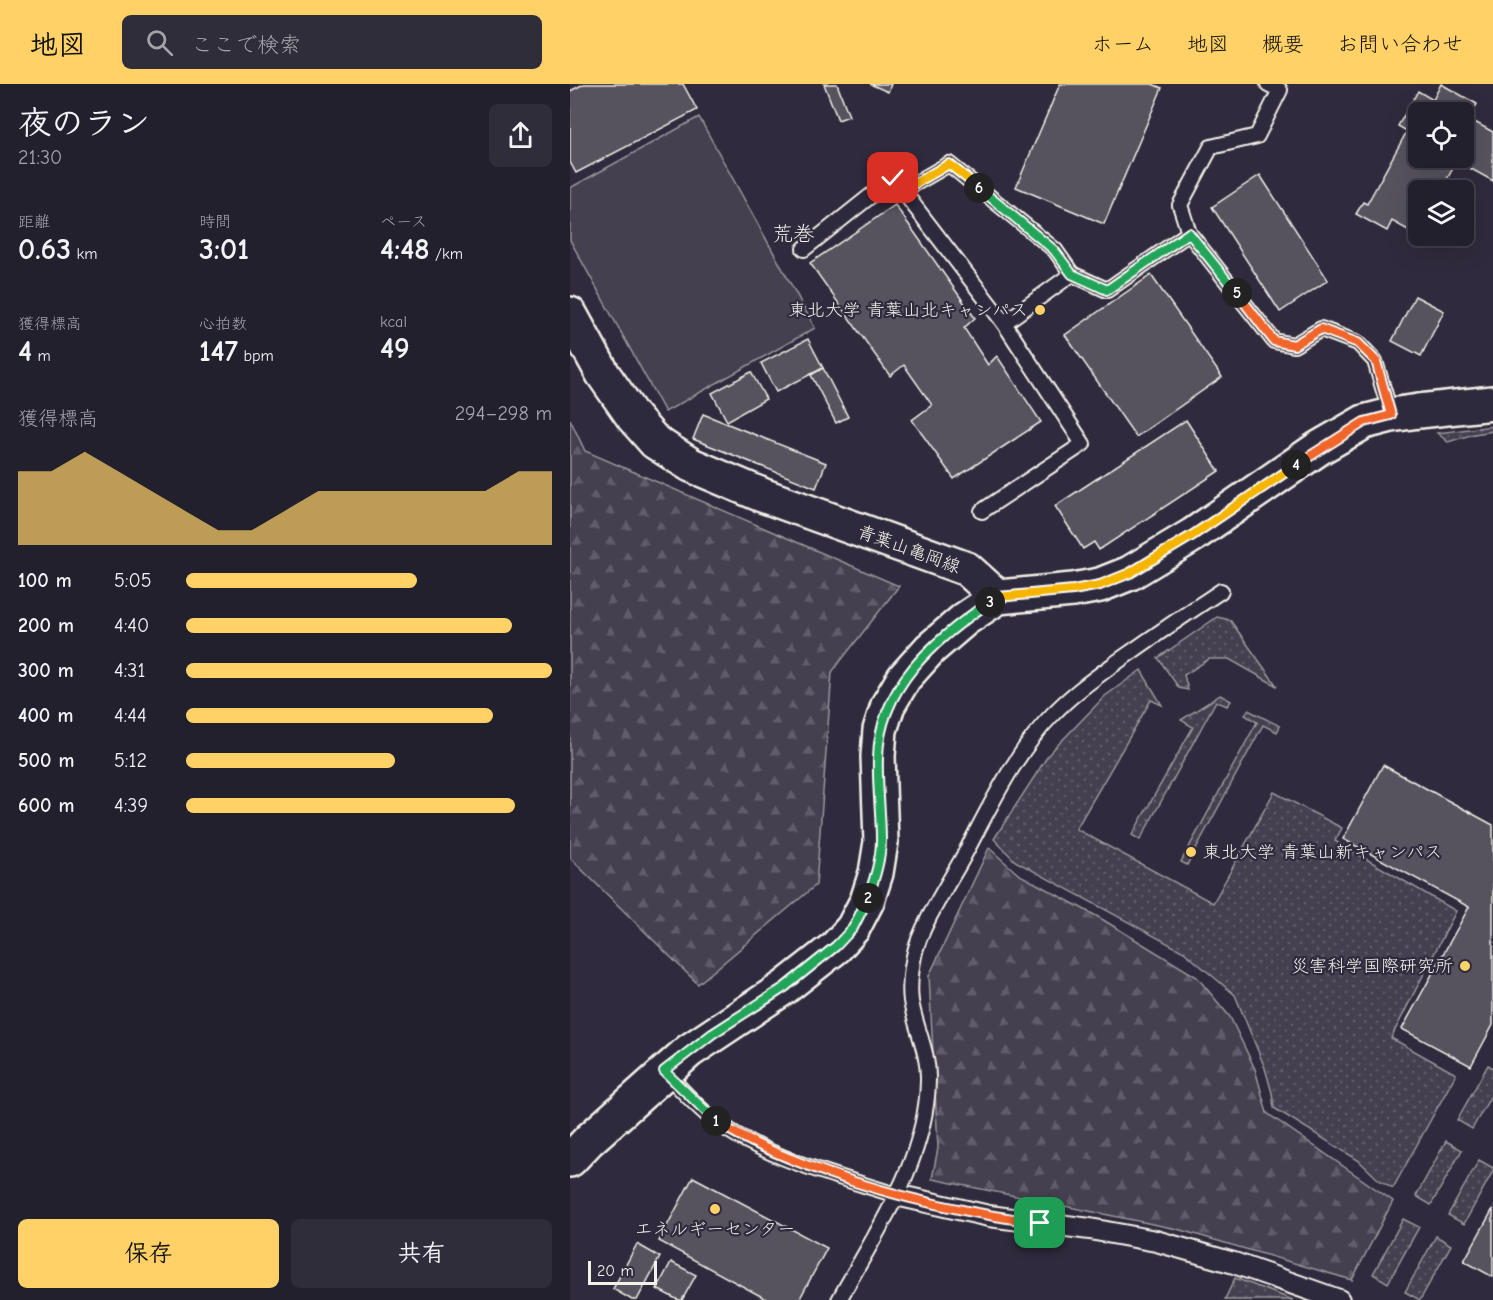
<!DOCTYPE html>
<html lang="ja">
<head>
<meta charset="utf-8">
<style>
  :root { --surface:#23202e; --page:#2f2d3a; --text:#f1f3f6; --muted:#a3a3aa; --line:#403e4a; --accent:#ffd166 }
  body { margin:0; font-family:"Comic Neue","Klee One",sans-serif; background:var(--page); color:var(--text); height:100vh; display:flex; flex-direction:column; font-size:22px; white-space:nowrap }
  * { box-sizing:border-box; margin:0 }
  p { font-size:20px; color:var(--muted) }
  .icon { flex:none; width:33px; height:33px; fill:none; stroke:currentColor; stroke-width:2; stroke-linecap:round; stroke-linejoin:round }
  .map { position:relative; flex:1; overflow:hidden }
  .side { display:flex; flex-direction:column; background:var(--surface); width:570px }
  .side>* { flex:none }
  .fabs { position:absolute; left:838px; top:18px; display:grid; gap:12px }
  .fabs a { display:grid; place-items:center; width:66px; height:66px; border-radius:9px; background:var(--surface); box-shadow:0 6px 24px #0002,0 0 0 2px var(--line); font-size:30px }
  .scale { position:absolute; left:18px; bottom:15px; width:69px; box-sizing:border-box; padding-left:6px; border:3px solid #f4f1e8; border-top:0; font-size:16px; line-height:21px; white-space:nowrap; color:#f4f1e8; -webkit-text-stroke:4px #2f2a3d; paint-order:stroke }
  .pin { position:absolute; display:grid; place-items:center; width:51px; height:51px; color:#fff; margin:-26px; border-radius:12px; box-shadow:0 3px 9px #0006 }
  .km { position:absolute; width:30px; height:30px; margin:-15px; border-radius:50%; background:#222; color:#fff; font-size:16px; line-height:30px; text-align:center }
  .round { display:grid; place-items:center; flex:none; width:63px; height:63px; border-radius:9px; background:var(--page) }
  .headline { display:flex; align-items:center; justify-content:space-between; height:102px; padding:0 18px }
  h1 { font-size:33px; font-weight:700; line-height:45px }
  .figures { display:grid; grid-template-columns:repeat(3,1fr); gap:9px; height:102px; padding:6px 18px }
  .figures div { display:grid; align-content:center }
  .figures b { font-size:30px; font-weight:700 }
  .figures small { font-size:16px; font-weight:400 }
  .figures p { font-size:16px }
  .chart { height:168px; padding:12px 18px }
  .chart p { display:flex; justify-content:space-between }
  .chart svg { width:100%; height:108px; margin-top:6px; fill:var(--accent); opacity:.7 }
  .action { display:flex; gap:12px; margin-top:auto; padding:12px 18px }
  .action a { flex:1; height:69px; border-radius:9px; background:var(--accent); color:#111; font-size:24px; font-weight:700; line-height:69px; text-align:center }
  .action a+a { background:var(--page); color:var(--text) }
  ul { padding:0 18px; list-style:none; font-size:20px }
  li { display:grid; grid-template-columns:96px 72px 1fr; align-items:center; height:45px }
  li i { height:15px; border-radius:8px; background:var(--accent) }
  header { display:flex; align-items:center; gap:36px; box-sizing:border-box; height:84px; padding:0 30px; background:var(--accent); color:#111 }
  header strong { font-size:28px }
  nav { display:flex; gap:33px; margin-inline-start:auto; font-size:21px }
  .search { width:420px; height:54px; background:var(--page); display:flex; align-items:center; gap:15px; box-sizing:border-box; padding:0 21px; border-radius:9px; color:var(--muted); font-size:22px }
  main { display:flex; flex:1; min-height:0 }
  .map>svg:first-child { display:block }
  .grass { fill:url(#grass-dots); stroke:#9c989c; stroke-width:1.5 }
  .forest { fill:url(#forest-firs); stroke:#9c989c; stroke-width:1.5 }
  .pitch { fill:#454050; stroke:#9c989c; stroke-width:1.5 }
  .building { fill:#56525f; stroke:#f4f1e8; stroke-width:1.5; fill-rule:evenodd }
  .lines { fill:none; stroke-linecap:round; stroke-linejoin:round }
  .service-casing { stroke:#f4f1e8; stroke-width:18 }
  .pedestrian-casing { stroke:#f4f1e8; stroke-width:24 }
  .tertiary-casing { stroke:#f4f1e8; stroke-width:38 }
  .service { stroke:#2f2a3d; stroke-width:14 }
  .pedestrian { stroke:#2f2a3d; stroke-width:20 }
  .tertiary { stroke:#2f2a3d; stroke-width:33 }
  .split-1-casing { stroke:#fff; stroke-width:12 }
  .split-2-casing { stroke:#fff; stroke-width:12 }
  .split-3-casing { stroke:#fff; stroke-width:12 }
  .split-4-casing { stroke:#fff; stroke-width:12 }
  .split-5-casing { stroke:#fff; stroke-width:12 }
  .split-6-casing { stroke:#fff; stroke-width:12 }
  .split-7-casing { stroke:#fff; stroke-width:12 }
  .split-1 { stroke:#f0652b; stroke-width:8 }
  .split-2 { stroke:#22a559; stroke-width:8 }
  .split-3 { stroke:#22a559; stroke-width:8 }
  .split-4 { stroke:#f5b400; stroke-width:8 }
  .split-5 { stroke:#f0652b; stroke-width:8 }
  .split-6 { stroke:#22a559; stroke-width:8 }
  .split-7 { stroke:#f5b400; stroke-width:8 }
  .poi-dot { fill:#ffd166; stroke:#2f2a3d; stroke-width:2 }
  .labels { text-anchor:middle; stroke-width:4.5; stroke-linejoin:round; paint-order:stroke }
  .poi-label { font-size:18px; fill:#f4f1e8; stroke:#2f2a3d; text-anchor:end }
  .street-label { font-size:18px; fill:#f4f1e8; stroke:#2f2a3d }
  .quarter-label { font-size:21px; fill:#f4f1e8; stroke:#2f2a3d }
</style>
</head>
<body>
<header>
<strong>地図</strong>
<div class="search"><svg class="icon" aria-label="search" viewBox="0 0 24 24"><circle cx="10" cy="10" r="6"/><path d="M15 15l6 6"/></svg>ここで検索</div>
<nav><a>ホーム</a><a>地図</a><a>概要</a><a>お問い合わせ</a></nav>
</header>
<main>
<section class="side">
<div class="headline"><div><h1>夜のラン</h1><p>21:30</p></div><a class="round"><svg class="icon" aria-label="share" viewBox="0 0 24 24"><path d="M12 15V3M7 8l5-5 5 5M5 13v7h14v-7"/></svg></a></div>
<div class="figures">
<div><p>距離</p><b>0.63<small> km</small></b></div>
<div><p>時間</p><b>3:01</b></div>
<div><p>ペース</p><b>4:48<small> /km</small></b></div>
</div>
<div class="figures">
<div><p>獲得標高</p><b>4<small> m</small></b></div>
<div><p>心拍数</p><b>147<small> bpm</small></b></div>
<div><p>kcal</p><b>49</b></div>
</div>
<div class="chart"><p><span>獲得標高</span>294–298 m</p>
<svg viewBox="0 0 160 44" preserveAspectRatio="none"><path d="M0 44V14L10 14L20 6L30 14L40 22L50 30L60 38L70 38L80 30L90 22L100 22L110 22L120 22L130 22L140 22L150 14L160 14V44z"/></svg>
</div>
<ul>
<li><b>100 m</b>5:05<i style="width:63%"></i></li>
<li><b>200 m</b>4:40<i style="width:89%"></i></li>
<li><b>300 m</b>4:31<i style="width:100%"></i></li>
<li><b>400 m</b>4:44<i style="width:84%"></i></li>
<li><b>500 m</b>5:12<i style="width:57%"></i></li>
<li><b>600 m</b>4:39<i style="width:90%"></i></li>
</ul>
<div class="action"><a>保存</a><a>共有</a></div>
</section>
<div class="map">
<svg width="923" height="1216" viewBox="0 0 923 1216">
  <defs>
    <pattern id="grass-dots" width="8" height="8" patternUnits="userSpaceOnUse" patternTransform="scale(1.5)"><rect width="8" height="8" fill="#454050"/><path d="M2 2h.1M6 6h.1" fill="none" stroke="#605c69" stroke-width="1.8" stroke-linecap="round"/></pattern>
    <pattern id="forest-firs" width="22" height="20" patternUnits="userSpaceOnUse" patternTransform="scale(1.5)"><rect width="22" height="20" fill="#454050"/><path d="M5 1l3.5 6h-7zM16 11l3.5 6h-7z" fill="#605c69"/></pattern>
  </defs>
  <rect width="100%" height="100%" fill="#2f2a3d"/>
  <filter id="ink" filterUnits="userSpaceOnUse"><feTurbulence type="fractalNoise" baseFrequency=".0167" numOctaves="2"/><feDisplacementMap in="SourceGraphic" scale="12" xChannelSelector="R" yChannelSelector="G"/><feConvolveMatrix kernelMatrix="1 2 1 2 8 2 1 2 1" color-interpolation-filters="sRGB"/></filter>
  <g filter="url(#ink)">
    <g class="grass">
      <path d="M923,342V347L904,350L878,358L867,349Z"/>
      <path d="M647,533L660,536L707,602L659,575H639L614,591L618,606L609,604L588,574Z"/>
      <path d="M571,586L592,621L581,616L506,745L643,819L704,708L772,744L765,757L886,827L821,954L886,990L823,1104L809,1096L788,1076L704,1024L702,1009L695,984L665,911L614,868L445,777L424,755L479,670L535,612Z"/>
      <path d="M650,611L661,617L657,622L646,617L570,756L562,751L623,643L611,636Z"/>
      <path d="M678,626L710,642L707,648L693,641L617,781L611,778L687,638L675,631Z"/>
      <path d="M918,981L923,984V1008L902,1045L887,1036Z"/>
      <path d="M876,1057L892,1066L861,1121L846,1112Z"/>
      <path d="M909,1076L923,1084V1087L894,1140L878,1131Z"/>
      <path d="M833,1135L849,1143L818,1199L803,1190Z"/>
      <path d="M866,1152L881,1161L850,1216L835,1208Z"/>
      <path d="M665,1194L723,1216H657L655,1215Z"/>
    </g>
    <g class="forest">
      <path d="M0,335L15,367L329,502L262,588L246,801L128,900L0,774Z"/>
      <path d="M419,764L448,790L530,834L627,893L660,933L685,985L697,1029L823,1117L782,1196L607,1145L362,1095L368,1064L359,892Z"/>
    </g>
    <path class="pitch" d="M129,33L245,244L95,328L0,156V104Z"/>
    <g class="building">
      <path d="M14,0H113L127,26L6,89L0,78V7Z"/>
      <path d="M254,0H267L279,32L268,36Z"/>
      <path d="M300,0H321L318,8Z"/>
      <path d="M490,0H582L592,4L534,140L446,103Z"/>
      <path d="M871,0L907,20L899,35L923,48V97L887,77L871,106H849V147L847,151L822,137L817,147L786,130L793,118L797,120L837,47L828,42L848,7L863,16ZM849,28H894V74H849Z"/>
      <path d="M690,91L758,196L710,228L642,123Z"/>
      <path d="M325,121L405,234L394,244L418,281L427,272L471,338L384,395L342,336L362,321L334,281L320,292L240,179Z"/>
      <path d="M581,191L652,293L566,353L495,251Z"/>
      <path d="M845,212L874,227L851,272L822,257Z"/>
      <path d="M238,255L253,284L206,308L191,279Z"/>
      <path d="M253,284L278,333L266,339L241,291Z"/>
      <path d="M181,288L196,315L157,337L142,309Z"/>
      <path d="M133,330L256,379L246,404L123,355Z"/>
      <path d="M616,336L649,387L529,466L524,458L513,465L485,422Z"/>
      <path d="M813,681L923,741V941L901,982L832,945L899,823L773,755Z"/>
      <path d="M123,1093L257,1164L229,1216H198L89,1157Z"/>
      <path d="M923,1125V1193L894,1177Z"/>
      <path d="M67,1160L90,1173L67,1216H62L43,1205Z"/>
      <path d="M101,1178L126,1191L112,1216H108L87,1205Z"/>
    </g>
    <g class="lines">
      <g class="service-casing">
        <g id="service">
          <path d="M332,107L379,80L485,166L502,190"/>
          <path d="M619,149L610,121L641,63L687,52L710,6L698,0"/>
          <path d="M234,165L323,94L434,239"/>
          <path d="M412,427L513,360L434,239L502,190L537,206L619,149L704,257L724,261L751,245L788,259L805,277L821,331"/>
          <path d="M94,987C109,1003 123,1019 140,1033C188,1072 267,1092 326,1111"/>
          <path d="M269,1216C306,1148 357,1076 358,996C359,969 345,943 341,917C339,902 341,887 344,872C349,845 378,800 392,775C419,725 444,670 483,630C502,610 525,594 547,578C581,554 616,530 651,507"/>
        </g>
      </g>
      <g class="pedestrian-casing">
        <path id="pedestrian" d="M326,1111L419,1132L520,1145L586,1157L664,1179L769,1216"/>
      </g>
      <g class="tertiary-casing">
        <g id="tertiary">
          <path d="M0,230L33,290L63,333L85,358L121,381L192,411L397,485L428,513"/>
          <path d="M0,1076L19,1056L119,967L215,903L266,863L283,844L297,817L306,789L311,758L308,672L310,646L318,621L334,594L360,565L395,535L428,513L503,506L530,501L560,489L623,451L749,364L794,338L821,331L849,327L923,319"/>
        </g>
      </g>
      <use href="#service" class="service"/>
      <use href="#pedestrian" class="pedestrian"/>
      <use href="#tertiary" class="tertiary"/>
    </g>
  </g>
  <g class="lines" filter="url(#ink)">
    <g class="split-1-casing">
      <path id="split-1" d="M146,1037C172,1055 201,1067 231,1079C308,1109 388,1128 470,1139"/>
    </g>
    <g class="split-2-casing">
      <path id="split-2" d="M146,1037L94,987L142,950L215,903L266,862L283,844L298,814"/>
    </g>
    <g class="split-3-casing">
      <path id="split-3" d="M298,814C304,796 311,776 311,756C311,729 307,702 308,674C309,603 365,555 420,518"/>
    </g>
    <g class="split-4-casing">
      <path id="split-4" d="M420,518L428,513L503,506L530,501L560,489L623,451L726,381"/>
    </g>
    <g class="split-5-casing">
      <path id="split-5" d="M667,209L704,257L724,261L751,245L788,259L806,277L821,331L794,338L726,381"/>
    </g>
    <g class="split-6-casing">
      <path id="split-6" d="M409,104L484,166L502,190L537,206L619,149L667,209"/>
    </g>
    <g class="split-7-casing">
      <path id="split-7" d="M323,94L332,107L379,80L409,104"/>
    </g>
    <use href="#split-1" class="split-1"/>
    <use href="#split-2" class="split-2"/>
    <use href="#split-3" class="split-3"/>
    <use href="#split-4" class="split-4"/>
    <use href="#split-5" class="split-5"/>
    <use href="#split-6" class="split-6"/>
    <use href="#split-7" class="split-7"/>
  </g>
  <g class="poi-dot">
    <circle cx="470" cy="226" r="6"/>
    <circle cx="621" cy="768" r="6"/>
    <circle cx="895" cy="882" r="6"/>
    <circle cx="145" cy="1125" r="6"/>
  </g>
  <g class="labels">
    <g class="poi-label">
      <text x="458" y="232">東北大学 青葉山北キャンパス</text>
      <text x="633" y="774" text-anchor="start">東北大学 青葉山新キャンパス</text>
      <text x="883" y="888">災害科学国際研究所</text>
      <text x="145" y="1151" text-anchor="middle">エネルギーセンター</text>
    </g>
    <g class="street-label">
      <text transform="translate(339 465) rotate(20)" y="6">青葉山亀岡線</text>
    </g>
    <g class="quarter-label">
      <text x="223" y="157">荒巻</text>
    </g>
  </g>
</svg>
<div class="fabs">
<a><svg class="icon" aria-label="locate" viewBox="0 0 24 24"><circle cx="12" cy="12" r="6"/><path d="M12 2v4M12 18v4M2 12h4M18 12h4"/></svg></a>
<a><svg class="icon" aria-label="layers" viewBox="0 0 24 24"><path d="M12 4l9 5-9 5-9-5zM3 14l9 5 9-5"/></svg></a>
</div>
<div class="scale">20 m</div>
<div class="pin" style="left:470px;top:1139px;background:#1e9e55"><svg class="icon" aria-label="arrive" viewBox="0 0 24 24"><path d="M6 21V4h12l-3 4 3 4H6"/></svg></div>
<div class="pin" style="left:323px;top:94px;background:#d93025"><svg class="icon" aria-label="check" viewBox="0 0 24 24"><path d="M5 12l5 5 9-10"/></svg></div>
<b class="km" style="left:146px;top:1037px">1</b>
<b class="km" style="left:298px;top:814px">2</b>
<b class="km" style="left:420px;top:518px">3</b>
<b class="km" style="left:726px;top:381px">4</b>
<b class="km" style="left:667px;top:209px">5</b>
<b class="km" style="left:409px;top:104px">6</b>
</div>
</main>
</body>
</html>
